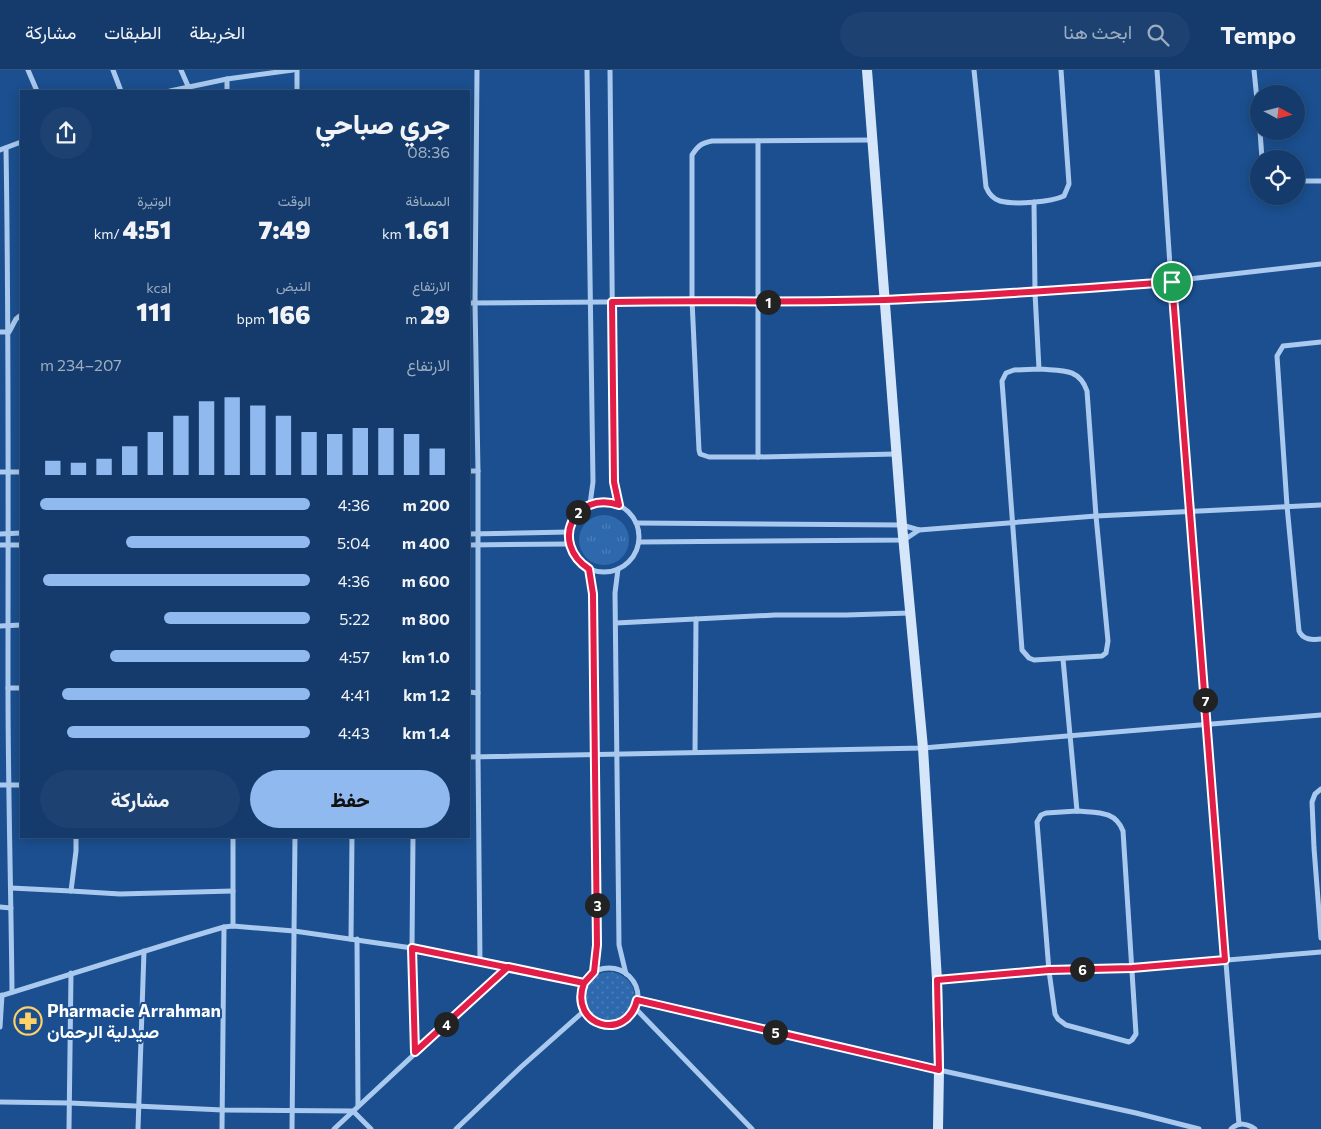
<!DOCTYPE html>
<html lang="ar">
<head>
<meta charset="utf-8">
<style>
  :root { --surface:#143b6b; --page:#1d4271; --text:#f1f3f6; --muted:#9dadc1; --line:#33557e; --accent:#90b9f0 }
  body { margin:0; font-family:Commissioner,Vazirmatn,sans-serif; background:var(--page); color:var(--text); direction:rtl; height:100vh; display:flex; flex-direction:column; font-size:19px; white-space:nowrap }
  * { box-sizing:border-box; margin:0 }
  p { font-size:16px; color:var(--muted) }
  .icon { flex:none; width:28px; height:28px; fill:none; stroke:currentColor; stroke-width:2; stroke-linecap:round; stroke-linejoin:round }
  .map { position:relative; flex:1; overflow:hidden; direction:ltr }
  .drawer { position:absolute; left:20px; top:20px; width:450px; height:748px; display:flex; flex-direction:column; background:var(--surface); border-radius:0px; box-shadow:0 2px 12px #0003,0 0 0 1px var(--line); direction:rtl }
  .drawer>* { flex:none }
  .needle { width:32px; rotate:97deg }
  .controls { position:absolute; left:1250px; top:15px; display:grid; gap:10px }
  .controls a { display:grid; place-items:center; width:55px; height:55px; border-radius:50%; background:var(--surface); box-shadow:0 2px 12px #0003,0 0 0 1px var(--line); font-size:25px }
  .pin { position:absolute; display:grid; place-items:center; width:42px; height:42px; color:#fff; margin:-21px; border:2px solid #fff; border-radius:50%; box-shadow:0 1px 5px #0007 }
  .km { position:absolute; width:25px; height:25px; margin:-12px; border-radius:50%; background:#222; color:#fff; font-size:14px; line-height:25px; text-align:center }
  .round { display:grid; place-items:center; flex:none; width:52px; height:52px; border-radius:26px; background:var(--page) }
  .head { display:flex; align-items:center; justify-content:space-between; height:85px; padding:0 20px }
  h1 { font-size:28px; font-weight:800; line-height:38px }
  .stats { display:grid; grid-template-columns:repeat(3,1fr); gap:8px; height:85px; padding:5px 20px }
  .stats div { display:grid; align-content:center }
  .stats b { font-size:25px; font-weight:800 }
  .stats small { font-size:14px; font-weight:400 }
  .stats p { font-size:14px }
  .chart { height:140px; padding:10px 20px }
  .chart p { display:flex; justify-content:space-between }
  .chart svg { width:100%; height:90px; margin-top:5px; stroke:var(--accent); stroke-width:6 }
  .action { display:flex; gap:10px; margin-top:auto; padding:10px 20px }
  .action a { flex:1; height:58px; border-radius:30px; background:var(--accent); color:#111; font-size:20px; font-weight:800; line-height:58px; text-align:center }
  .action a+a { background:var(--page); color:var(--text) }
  ul { padding:0 20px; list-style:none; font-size:16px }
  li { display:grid; grid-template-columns:80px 60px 1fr; align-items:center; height:38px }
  li i { height:12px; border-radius:6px; background:var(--accent) }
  header { display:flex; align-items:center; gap:30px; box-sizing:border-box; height:70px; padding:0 25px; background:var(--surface); border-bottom:1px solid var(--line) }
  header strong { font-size:24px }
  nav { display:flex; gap:28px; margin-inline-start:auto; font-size:18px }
  .search { width:350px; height:45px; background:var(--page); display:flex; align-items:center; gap:12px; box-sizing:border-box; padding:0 18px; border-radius:28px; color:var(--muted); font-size:19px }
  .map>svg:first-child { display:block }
  .grass { fill:url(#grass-tufts) }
  .park { fill:url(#park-dots) }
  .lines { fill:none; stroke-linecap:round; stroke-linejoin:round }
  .street { stroke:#a9c9ee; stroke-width:5 }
  .secondary { stroke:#d6e6fa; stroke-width:10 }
  .route-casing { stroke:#fff; stroke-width:10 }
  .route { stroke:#e11d48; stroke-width:6 }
  .labels { text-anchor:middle; stroke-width:4; stroke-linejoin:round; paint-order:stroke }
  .poi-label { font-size:18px; font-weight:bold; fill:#fff; stroke:#1b4f8f; text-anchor:start }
</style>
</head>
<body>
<header>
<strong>Tempo</strong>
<div class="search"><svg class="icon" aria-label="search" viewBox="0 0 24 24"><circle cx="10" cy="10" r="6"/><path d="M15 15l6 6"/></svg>ابحث هنا</div>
<nav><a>الخريطة</a><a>الطبقات</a><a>مشاركة</a></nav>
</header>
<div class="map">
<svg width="1321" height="1059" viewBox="0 0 1321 1059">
  <defs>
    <pattern id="grass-tufts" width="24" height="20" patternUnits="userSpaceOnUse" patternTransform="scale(1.25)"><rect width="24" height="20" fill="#2e69ad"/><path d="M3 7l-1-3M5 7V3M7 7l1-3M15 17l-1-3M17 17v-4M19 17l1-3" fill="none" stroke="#4d80b9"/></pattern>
    <pattern id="park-dots" width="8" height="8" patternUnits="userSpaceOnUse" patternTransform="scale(1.25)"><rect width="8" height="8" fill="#2e69ad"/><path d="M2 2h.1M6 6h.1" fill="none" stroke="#4d80b9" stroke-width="1.8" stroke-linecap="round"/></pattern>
  </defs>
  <rect width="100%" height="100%" fill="#1b4f8f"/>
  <circle class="grass" cx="604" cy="470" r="25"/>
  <circle class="park" cx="609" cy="928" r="26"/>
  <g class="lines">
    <g class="street">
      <path d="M28,0L37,21"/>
      <path d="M113,0L121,21"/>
      <path d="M181,0L188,16"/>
      <path d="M297,0V21"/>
      <path d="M477,0L475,233L478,401V687L480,891"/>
      <path d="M587,0L593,412L590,434"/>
      <path d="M610,0L614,412L619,435"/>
      <path d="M974,0L986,117C989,124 993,129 1000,131C1015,135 1051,132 1064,126L1069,114L1061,0"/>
      <path d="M1157,0L1171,211L1239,1054"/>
      <path d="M1254,0L1259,50"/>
      <path d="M227,9V21"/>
      <path d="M170,21L227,9L293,0"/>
      <path d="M1260,61L1262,89"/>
      <path d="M758,71V387L896,384"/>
      <path d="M6,78C9,257 8,437 8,616C8,718 11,820 12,922"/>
      <path d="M0,80L21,72"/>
      <path d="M1296,111H1321"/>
      <path d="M1034,132L1035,223L1039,299L1014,300L1006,303L1002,311L1022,580L1029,588L1034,590L1102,586L1106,583L1108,571L1096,446L1087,321C1079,297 1060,301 1039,299"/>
      <path d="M469,233L884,230L1035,223L1171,211L1321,194"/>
      <path d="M0,262H9L16,249L21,245"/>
      <path d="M1321,272L1283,276L1277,286L1287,436L1299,561C1303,570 1312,570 1321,569"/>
      <path d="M758,387H709L700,384L699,380L692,230V85C698,76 701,73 712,71L873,70"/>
      <path d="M469,401H478"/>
      <path d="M0,402H21"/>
      <circle cx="604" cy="467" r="35"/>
      <path d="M636,453L902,455L919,460L1096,446L1321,435"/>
      <path d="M0,464L21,463"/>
      <path d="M469,464L568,462"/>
      <path d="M639,472L904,470L919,460"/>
      <path d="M0,475H21"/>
      <path d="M469,475L569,474"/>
      <path d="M589,499L593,524L597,875L594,902"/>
      <path d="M618,499L615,523L619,875L626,904"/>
      <path d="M616,553L775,545H846L910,543"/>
      <path d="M0,556L21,555"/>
      <path d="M1063,589L1077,741"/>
      <path d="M8,618H21"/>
      <path d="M469,622L478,623"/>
      <path d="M695,682L696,549"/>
      <path d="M469,687L923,678L1321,645"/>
      <path d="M0,715H21"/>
      <path d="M1321,719L1315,724L1312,732L1314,778L1321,868"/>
      <path d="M1077,741C1097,743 1115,740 1123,761L1136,964L1132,970L1129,972L1066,955L1058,949L1055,944L1049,901L1037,752L1041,745L1046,743Z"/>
      <path d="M76,766V781L71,821L120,824L233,821"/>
      <path d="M413,766L412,878L415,982"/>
      <path d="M11,818L71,821"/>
      <path d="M0,837L11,838"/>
      <path d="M233,856V766"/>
      <path d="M351,869L352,766"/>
      <path d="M357,869L358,1036"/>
      <circle cx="609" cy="927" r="29"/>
      <path d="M937,910L1049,901L1132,898L1321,882"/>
      <path d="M0,926L187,868L224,857L233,856L294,861L412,878L584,913"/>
      <path d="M637,931L939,1000L1136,1043L1199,1059"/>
      <path d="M635,938L752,1059"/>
      <path d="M0,957L2,925"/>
      <path d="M0,1032L70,1033L223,1040L353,1041L371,1059"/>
      <path d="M69,1059L71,903"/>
      <path d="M138,1059L144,881"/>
      <path d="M222,1059L224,857"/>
      <path d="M292,1059L295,766"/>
      <path d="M334,1059L508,897"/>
      <path d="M456,1059L521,997L584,941"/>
      <path d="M1231,1059C1238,1052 1247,1053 1255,1059"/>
    </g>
    <path class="secondary" d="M867,0L902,455L923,678L937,910L939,1000L938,1059"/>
  </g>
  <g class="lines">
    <g class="route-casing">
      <path id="route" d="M1172,212C1076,219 980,226 885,230C794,233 703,230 612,232L614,412L619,435C574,420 549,473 589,499L593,524L597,875L594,902L584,913L412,878L415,982L508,897L584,913C568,956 627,973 637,930L939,1000L937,910L1049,900L1132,898L1225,890L1172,212"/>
    </g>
    <use href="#route" class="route"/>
  </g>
  <defs>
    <g id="pharmacy-ring" transform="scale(1.4375)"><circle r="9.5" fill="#1b4f8f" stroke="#ffd166" stroke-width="1.5"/><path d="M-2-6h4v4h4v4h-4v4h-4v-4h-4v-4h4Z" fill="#ffd166"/></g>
  </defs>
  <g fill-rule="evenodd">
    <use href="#pharmacy-ring" x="28" y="951"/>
  </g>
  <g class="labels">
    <g class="poi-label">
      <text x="47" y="947">Pharmacie Arrahman<tspan x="47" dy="21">صيدلية الرحمان</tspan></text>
    </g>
  </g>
</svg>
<div class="controls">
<a><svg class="needle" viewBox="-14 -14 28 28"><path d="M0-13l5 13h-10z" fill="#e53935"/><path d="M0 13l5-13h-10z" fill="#9dadc1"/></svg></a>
<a><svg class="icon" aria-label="locate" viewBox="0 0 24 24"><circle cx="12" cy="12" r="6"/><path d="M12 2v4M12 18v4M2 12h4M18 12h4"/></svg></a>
</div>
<div class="pin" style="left:1172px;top:212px;background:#1e9e55"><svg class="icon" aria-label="arrive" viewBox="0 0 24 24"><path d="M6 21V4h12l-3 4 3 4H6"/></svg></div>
<b class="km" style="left:768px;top:232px">1</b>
<b class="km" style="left:578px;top:442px">2</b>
<b class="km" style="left:597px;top:835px">3</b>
<b class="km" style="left:446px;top:954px">4</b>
<b class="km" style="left:775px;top:962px">5</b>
<b class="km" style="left:1082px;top:899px">6</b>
<b class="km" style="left:1205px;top:630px">7</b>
<section class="drawer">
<div class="head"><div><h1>جري صباحي</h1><p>08:36</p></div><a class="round"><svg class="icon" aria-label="share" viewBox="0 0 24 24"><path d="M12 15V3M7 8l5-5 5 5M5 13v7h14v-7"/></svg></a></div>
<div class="stats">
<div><p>المسافة</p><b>1.61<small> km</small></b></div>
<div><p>الوقت</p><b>7:49</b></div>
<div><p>الوتيرة</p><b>4:51<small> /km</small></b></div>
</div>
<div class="stats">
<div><p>الارتفاع</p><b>29<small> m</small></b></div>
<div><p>النبض</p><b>166<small> bpm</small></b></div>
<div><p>kcal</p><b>111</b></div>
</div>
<div class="chart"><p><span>الارتفاع</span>207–234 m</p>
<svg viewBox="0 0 160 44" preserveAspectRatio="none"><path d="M5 44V37M15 44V38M25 44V36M35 44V30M45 44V23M55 44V15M65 44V8M75 44V6M85 44V10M95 44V15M105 44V23M115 44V24M125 44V21M135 44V21M145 44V24M155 44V31"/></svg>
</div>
<ul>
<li><b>200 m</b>4:36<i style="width:100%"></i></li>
<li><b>400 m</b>5:04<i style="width:68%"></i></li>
<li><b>600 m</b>4:36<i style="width:99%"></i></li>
<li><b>800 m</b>5:22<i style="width:54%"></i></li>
<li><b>1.0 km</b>4:57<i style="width:74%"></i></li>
<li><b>1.2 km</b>4:41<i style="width:92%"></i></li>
<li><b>1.4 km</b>4:43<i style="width:90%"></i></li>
</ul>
<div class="action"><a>حفظ</a><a>مشاركة</a></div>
</section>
</div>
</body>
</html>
